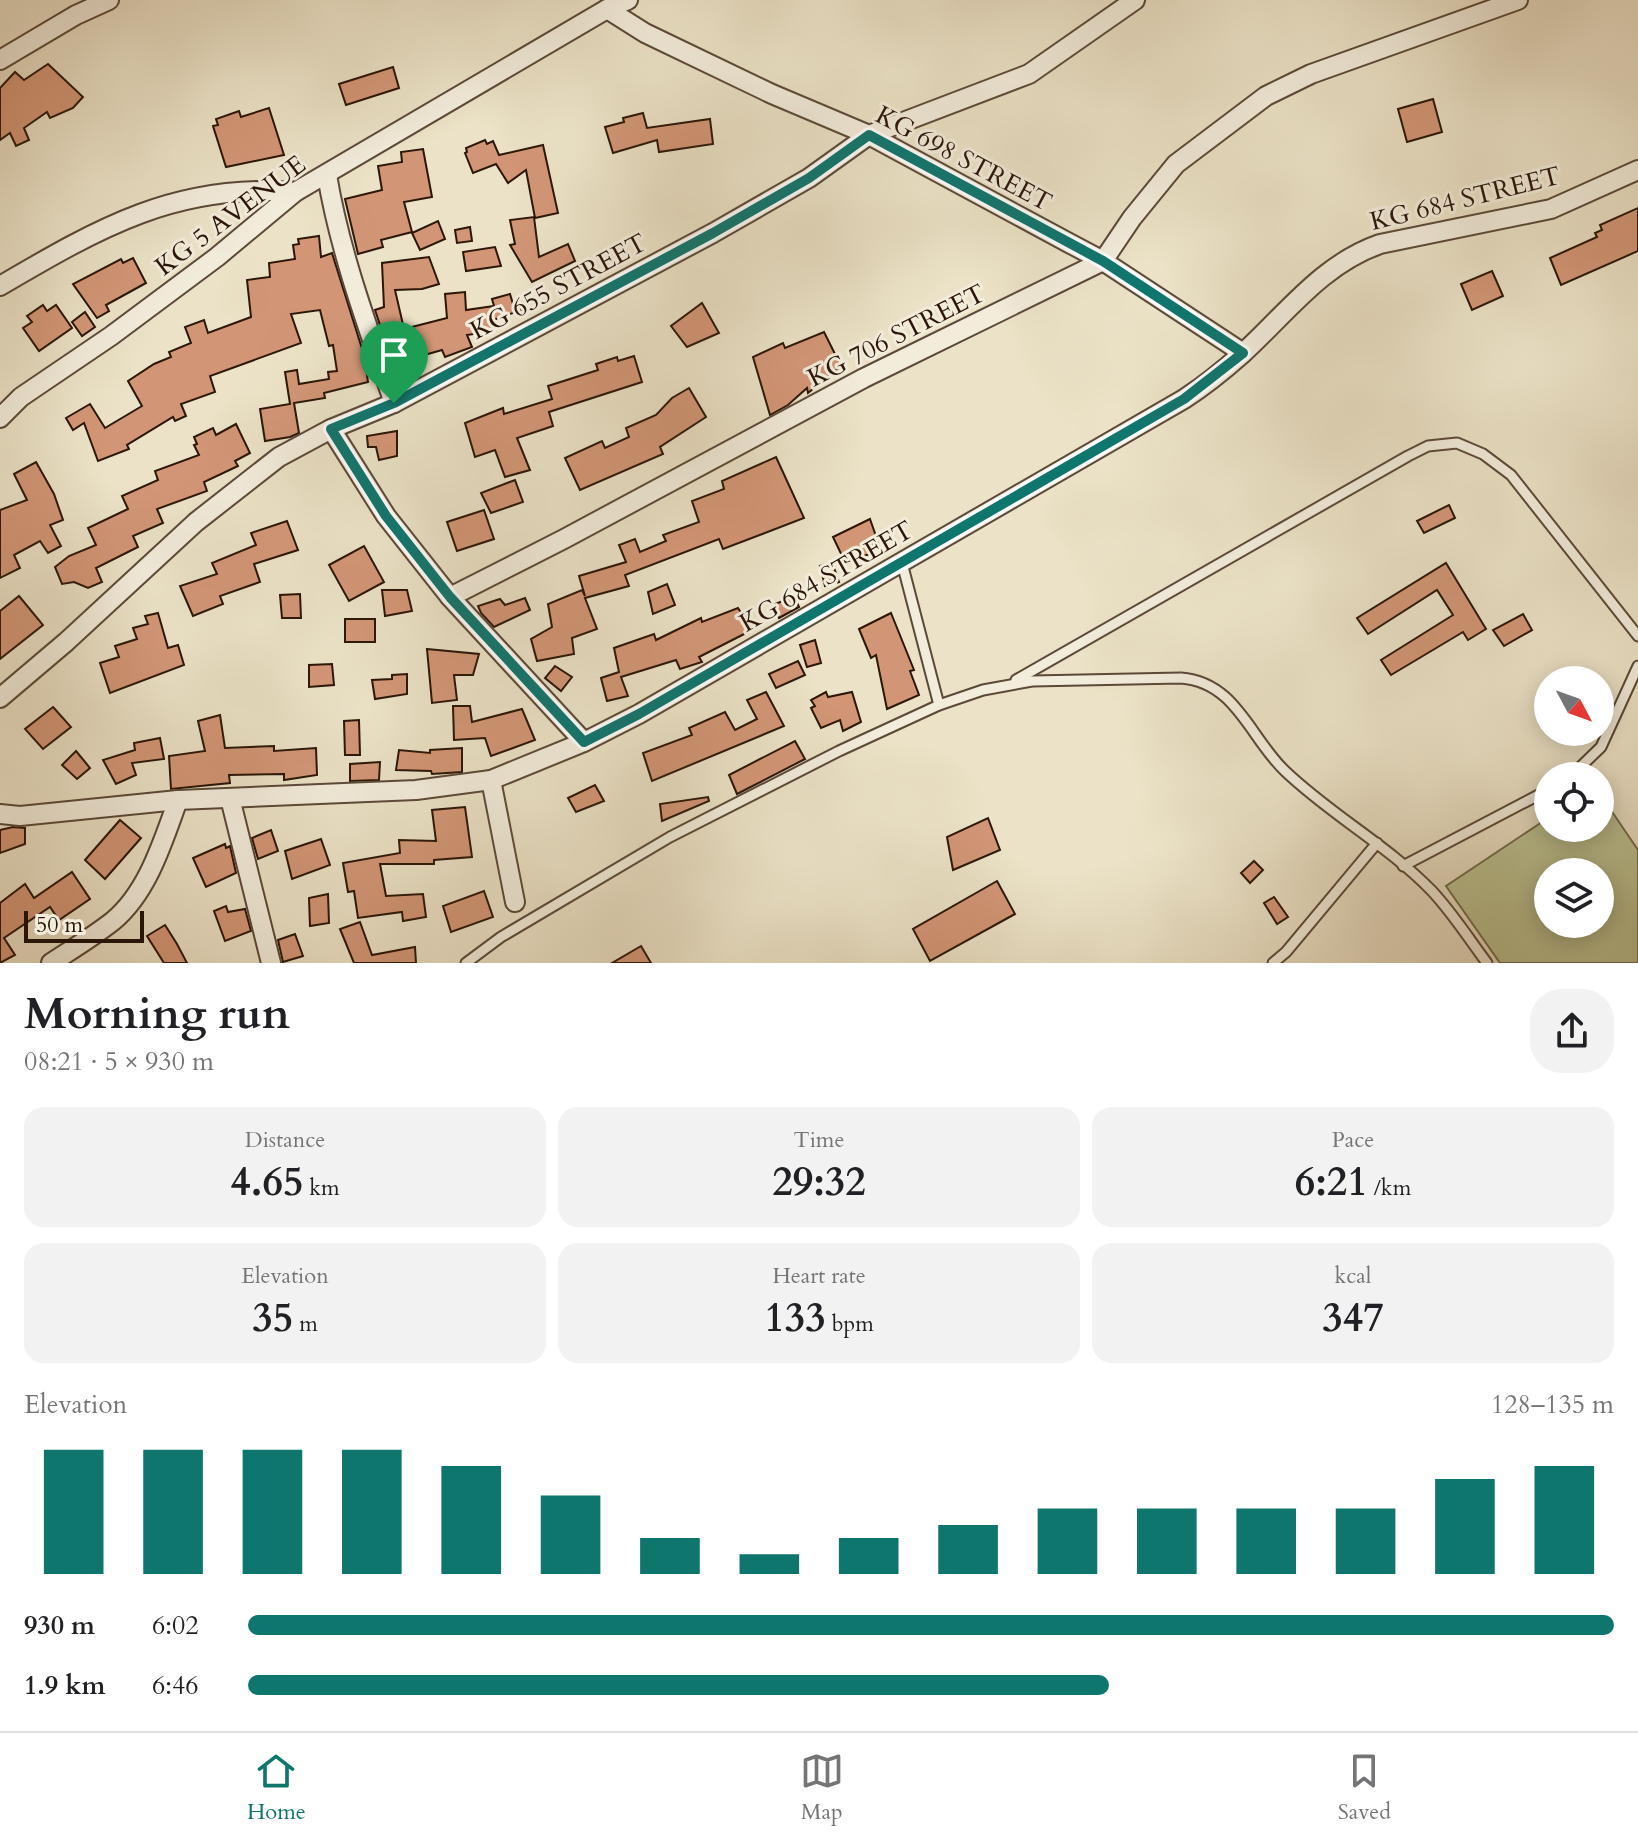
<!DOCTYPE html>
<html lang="en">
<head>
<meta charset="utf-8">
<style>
  :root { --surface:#fff; --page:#f2f2f2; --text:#202124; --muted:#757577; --line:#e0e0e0; --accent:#0f766e }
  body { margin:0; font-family:Cardo,serif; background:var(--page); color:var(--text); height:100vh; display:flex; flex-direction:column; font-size:30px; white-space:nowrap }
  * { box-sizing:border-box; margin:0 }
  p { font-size:26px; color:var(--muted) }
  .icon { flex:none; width:44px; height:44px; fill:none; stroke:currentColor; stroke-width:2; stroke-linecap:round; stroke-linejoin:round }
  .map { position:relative; height:963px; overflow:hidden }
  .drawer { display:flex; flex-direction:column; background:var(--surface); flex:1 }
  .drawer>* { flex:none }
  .needle { width:52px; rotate:131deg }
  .buttons { position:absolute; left:1534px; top:666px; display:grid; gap:16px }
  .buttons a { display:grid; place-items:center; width:80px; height:80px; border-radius:50%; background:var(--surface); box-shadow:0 4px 20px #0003; font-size:40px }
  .scale { position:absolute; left:24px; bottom:20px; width:120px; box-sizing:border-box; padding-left:8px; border:4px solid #2b1608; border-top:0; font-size:22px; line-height:28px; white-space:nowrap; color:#2b1608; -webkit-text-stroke:6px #f2ecdb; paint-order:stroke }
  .pin { position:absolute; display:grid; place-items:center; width:68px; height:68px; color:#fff; margin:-82px -34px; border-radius:50% 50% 50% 0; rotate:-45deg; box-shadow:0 0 8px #0007 }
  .pin .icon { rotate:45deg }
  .round { display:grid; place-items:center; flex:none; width:84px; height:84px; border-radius:32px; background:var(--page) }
  .head { display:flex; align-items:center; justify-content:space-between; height:136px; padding:0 24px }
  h1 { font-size:44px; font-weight:800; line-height:60px }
  .figures { display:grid; grid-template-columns:repeat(3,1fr); gap:12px; height:136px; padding:8px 24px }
  .figures div { display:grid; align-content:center; border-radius:20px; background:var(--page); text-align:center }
  .figures b { font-size:40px; font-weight:800 }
  .figures small { font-size:22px; font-weight:400 }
  .figures p { font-size:22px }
  .chart { height:224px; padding:16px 24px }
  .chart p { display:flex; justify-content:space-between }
  .chart svg { width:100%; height:144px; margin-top:8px; stroke:var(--accent); stroke-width:6 }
  ul { padding:0 24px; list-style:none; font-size:26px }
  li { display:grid; grid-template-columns:128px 96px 1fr; align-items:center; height:60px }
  li i { height:20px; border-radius:10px; background:var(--accent) }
  .tabs { display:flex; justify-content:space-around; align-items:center; height:112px; border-top:2px solid var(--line); background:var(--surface); font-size:22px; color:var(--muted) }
  .tabs a { display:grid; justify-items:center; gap:4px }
  .tabs .current { color:var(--accent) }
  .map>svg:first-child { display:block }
  .green { fill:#bbc293; stroke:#736c4e; stroke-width:2; fill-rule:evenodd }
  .building { fill:#d29676; stroke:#2b1608; stroke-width:2 }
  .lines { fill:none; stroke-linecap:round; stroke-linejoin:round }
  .service-casing { stroke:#5b4938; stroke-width:13 }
  .minor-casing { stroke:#5b4938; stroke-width:22 }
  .service { stroke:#f2ecdb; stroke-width:9 }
  .minor { stroke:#f2ecdb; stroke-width:18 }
  .route-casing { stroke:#fff; stroke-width:16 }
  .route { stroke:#0f766e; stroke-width:10 }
  .labels { text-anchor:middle; stroke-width:6; stroke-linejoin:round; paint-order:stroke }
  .street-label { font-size:26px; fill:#2b1608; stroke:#f2ecdb }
</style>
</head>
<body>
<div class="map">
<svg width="1638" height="963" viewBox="0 0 1638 963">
  <rect width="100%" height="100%" fill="#ebe2c7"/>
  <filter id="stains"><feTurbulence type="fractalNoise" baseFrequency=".0025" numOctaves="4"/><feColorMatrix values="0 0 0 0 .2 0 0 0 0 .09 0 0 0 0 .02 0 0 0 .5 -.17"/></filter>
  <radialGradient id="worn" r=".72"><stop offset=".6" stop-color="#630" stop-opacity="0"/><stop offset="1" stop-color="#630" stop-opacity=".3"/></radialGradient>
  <path class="green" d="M1600,794L1638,850V963H1500L1446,886L1548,818V828H1600ZM1548,872H1600V924H1548Z"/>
  <g class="building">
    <path d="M48,64L83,97L73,108L50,118L47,112L24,128L29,140L16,146L10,133L0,140V88L15,72L24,80Z"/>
    <path d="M393,67L399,88L346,105L339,84Z"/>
    <path d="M1433,99L1442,132L1407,142L1398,109Z"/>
    <path d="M269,108L284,155L226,167L213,126L218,125L216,119L239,111L241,117Z"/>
    <path d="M643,113L647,128L710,119L713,144L659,152L657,140L613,153L605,127L624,122L623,118Z"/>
    <path d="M485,140L487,144L493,141L499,155L543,145L558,213L535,218L526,170L508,183L496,164L473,173L465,153L467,152L466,148Z"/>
    <path d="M423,149L432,197L404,202L412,232L381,240L383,247L358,254L345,199L382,190L378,166L402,162L401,152Z"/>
    <path d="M1638,208V251L1561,285L1550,258L1597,237L1595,233L1602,230L1600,225Z"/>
    <path d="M534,217L539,257L568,244L575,261L532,282L510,245L515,244L510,220Z"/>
    <path d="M438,221L445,239L420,250L412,233Z"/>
    <path d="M470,227L472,241L457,243L455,230Z"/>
    <path d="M319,236L321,257L332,253L364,355L368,382L324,393L325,398L294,403L299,433L290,437L265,441L260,409L290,404L285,372L297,370L299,384L329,379L328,372L337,371L333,345L329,346L320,310L291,314L301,343L210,376L215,392L181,404L186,416L175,421L173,417L127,445L129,449L98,461L84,423L73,430L66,418L90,404L105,428L142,406L128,381L154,364L171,357L169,352L191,343L185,327L204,320L208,333L251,317L247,280L270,277L269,263L295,259L293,245L299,244L298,239Z"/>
    <path d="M495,247L501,266L466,271L463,252Z"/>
    <path d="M429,257L439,284L422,289L395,290L404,329L447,318L445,294L465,292L466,310L494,306L492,299L510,294L513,304L526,302L527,308L493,320L494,331L467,335L472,347L445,357L442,350L393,364L384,327L381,328L375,310L384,307L382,263Z"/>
    <path d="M133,258L146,283L106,305L109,311L97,318L73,284L121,259L123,263Z"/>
    <path d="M1492,271L1503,296L1472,310L1461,284Z"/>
    <path d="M702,303L719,333L687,347L671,326Z"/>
    <path d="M43,305L47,311L56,305L72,328L39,351L23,328L32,322L27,316Z"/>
    <path d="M85,312L95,327L82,336L72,322Z"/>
    <path d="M824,332L841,366L808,393L807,388L788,405L770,415L753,357L783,343L785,348Z"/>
    <path d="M634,356L642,382L549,412L553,426L517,438L530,470L505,477L495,450L475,457L465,423L503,408L504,414L552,399L548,386L598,370L596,364L617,357L618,361Z"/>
    <path d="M689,388L706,417L660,447L663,454L580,490L565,458L602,441L605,448L629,437L626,428L656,415L672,398Z"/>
    <path d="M236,424L250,453L235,461L238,466L204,482L207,491L157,509L163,523L133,536L138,547L96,568L102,582L88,588L74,582L62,584L55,567L69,556L96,545L88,528L128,509L122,496L158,480L155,471L199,455L194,445L197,444L194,437L213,428L216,435Z"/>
    <path d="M397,431V456L379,460L376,447H368L367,436Z"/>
    <path d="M776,457L804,518L723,549L719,539L625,575L629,586L585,598L597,629L572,638L574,654L537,661L531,639L552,627L548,604L582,590L585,596L579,576L626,562L619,545L635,539L640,552L666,541L663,535L699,522L692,501L724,489L722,481Z"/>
    <path d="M36,462L54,494L63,520L50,525L61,546L48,553L40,541L14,555L20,568L0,578V510L27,500L14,474Z"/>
    <path d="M515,480L523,502L491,513L481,493Z"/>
    <path d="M1449,505L1455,518L1424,533L1417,521Z"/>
    <path d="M484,510L494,539L457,551L447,522Z"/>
    <path d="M870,519L878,542L865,547L870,554L845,562L833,537Z"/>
    <path d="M287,521L298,550L254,564L260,582L220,596L223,604L193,616L180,586L217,574L212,563L256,545L251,533Z"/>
    <path d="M364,546L384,582L349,601L329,565Z"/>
    <path d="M832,562L839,582L825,586L820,566Z"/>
    <path d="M1446,563L1486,629L1468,640L1463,632L1391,675L1381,660L1453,615L1437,590L1368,634L1357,618Z"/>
    <path d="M667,584L675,605L653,614L648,592Z"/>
    <path d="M382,590H407L412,611L385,616Z"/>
    <path d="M300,594L301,618H282L280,595Z"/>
    <path d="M19,596L43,625L0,659V611Z"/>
    <path d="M794,596L799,607L779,618L773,605Z"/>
    <path d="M525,598L530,610L494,627L481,613L478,606L500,599L505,605Z"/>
    <path d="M738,608L752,630L699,657L702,662L680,669L676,660L621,677L628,696L607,701L601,678L619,672L614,648L654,634L656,640L701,618L702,622Z"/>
    <path d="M158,613L168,648L178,645L184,665L110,693L100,663L119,657L115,646L137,639L133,628L148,624L145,616Z"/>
    <path d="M891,613L914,670L910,671L919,695L887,709L876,655L871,658L859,629Z"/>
    <path d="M1523,614L1532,630L1504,646L1493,630Z"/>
    <rect x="345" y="619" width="30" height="23"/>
    <path d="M815,640L821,663L807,667L800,645Z"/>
    <path d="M427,649L479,654L473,675H454L457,700L432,703Z"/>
    <path d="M798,661L805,675L776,688L769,674Z"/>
    <path d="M332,664L334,685L309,687V665Z"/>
    <path d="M555,666L572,677L561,691L545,678Z"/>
    <path d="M407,674V694L375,699L372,680L392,679V675Z"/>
    <path d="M766,692L784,726L652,781L643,753L692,735L689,728L725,712L735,730L757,719L747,700Z"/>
    <path d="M826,692L828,697L852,692L861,722L843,731L840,720L821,728L811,708L815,706L811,700Z"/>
    <path d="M453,706H470L472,722L522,709L535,740L491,756L485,738L454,740Z"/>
    <path d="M53,707L71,727L43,749L25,729Z"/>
    <path d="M220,715L225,748L274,746V751L316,748L317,775L284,780V774L229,775L230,783L171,789L169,756L205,751L198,721Z"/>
    <path d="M359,720L360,755H345L344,721Z"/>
    <path d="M160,738L164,759L132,763L136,775L116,784L103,760L135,750L134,743Z"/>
    <path d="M795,741L805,759L737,794L729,775Z"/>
    <path d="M462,748V772L432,774L431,771L396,770L399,750L430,753V750Z"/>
    <path d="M76,751L90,768L77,779L62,765Z"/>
    <path d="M380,762L379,780L350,781V764Z"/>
    <path d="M595,785L604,801L576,812L568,798Z"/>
    <path d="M708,797L709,801L662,821L660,804Z"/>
    <path d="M465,807L472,857L434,860V864H380L386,896L423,894L426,917L403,921L402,912L358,918L354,891L348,892L343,863L400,853L399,840L436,841L432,810Z"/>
    <path d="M988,818L1000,850L953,870L947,837Z"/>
    <path d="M120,820L141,838L105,879L85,860Z"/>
    <path d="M13,827L25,828V844L0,853V830Z"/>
    <path d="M271,830L278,851L258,859L252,838Z"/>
    <path d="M321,839L330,865L292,879L285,851Z"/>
    <path d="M225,844L226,848L230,846L236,873L206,887L193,858Z"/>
    <path d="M1254,861L1263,870L1250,883L1241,873Z"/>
    <path d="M72,872L90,899L59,920L50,907L4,938L15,955L0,963V903L25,884L34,898Z"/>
    <path d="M997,881L1015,914L930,961L913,929Z"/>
    <path d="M484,891L493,917L451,932L443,906Z"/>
    <path d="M328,894L329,923L310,926L309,898Z"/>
    <path d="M1274,897L1288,917L1277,924L1264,903Z"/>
    <path d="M226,906L228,912L245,909L251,931L225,941L214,911Z"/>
    <path d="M360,922L372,955L415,947L416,963H354L340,929Z"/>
    <path d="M165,925L177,944L187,963H164L147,936Z"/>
    <path d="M295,934L303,956L283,962L278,940Z"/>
    <path d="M641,946L651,963H612Z"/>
  </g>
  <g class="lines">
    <g class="service-casing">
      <g id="service">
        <path d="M902,563L939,705"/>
        <path d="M1016,680L1408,456L1428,446L1457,443L1483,454L1511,475L1638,636"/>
        <path d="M1571,776L1601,747L1638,666"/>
        <path d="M1403,866L1548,790"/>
        <path d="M466,963L501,937L670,837L839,751L939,705L983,690L1032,681L1181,678C1236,682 1250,738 1285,771C1331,815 1387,845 1431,890C1452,912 1469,939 1487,963"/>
        <path d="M1273,963L1286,952L1377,843"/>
      </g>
    </g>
    <g class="minor-casing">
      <g id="minor">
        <path d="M607,9L645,33L772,94L869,135L1069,243L1103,261L1243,353"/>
        <path d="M0,60L76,15L109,0"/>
        <path d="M327,175C340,253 368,328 394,403"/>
        <path d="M0,286C99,228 176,183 295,192"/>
        <path d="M0,418L21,397L111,336L217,257L295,192L607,9L628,0"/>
        <path d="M331,429L386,516L450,597L564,539L864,378L1103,261L1132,218L1176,164L1266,96L1311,74L1518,0"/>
        <path d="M450,597L584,742"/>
        <path d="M0,698L66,642L196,522L279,457L331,429L394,403L713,233L809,178L869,135L1029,74L1135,0"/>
        <path d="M491,780L515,902"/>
        <path d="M230,798L271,963"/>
        <path d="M0,814L20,816L178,800"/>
        <path d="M51,963C71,950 94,936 113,921C148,892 163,841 178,800L416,790L491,780L584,742L639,714L1184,399C1204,386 1224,370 1242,354C1286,314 1322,264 1380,244L1551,209L1638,170"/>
      </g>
    </g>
    <use href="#service" class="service"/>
    <use href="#minor" class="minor"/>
  </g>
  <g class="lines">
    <g class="route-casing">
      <path id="route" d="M869,135L1103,261L1243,353L1184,399L639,714L584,742L450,597L386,516L331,429L394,403L713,233L809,178Z"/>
    </g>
    <use href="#route" class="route"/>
  </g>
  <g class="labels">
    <g class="street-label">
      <text transform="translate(964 158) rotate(28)" y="9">KG 698 STREET</text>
      <text transform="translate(1465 198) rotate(-14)" y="9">KG 684 STREET</text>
      <text transform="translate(230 215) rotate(-37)" y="9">KG 5 AVENUE</text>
      <text transform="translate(558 286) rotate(-28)" y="9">KG 655 STREET</text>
      <text transform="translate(896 335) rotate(-27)" y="9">KG 706 STREET</text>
      <text transform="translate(826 576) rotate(-30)" y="9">KG 684 STREET</text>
    </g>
  </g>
  <rect width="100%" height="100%" filter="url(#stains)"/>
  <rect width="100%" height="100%" fill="url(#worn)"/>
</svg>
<div class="buttons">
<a><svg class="needle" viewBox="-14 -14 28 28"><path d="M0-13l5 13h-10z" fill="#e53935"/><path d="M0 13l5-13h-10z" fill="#757577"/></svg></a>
<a><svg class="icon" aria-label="locate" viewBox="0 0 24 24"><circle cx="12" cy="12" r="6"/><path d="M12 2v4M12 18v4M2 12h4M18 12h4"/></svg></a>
<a><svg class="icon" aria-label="layers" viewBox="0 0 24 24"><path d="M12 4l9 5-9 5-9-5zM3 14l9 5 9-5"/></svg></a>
</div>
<div class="scale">50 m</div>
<div class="pin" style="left:394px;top:403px;background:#1e9e55"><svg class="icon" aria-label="arrive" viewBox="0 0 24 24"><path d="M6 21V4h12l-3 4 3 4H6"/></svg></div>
</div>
<section class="drawer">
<div class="head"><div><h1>Morning run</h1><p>08:21 · 5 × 930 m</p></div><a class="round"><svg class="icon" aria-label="share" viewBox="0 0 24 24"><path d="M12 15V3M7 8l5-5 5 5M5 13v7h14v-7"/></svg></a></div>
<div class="figures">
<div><p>Distance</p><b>4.65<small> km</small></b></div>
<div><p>Time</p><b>29:32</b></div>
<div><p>Pace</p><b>6:21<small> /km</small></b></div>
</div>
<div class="figures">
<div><p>Elevation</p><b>35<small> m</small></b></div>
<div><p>Heart rate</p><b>133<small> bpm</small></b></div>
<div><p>kcal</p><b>347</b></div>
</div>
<div class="chart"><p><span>Elevation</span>128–135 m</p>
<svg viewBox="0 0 160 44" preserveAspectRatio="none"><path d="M5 44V6M15 44V6M25 44V6M35 44V6M45 44V11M55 44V20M65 44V33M75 44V38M85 44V33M95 44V29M105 44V24M115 44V24M125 44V24M135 44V24M145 44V15M155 44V11"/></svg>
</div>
<ul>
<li><b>930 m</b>6:02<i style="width:100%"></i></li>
<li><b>1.9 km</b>6:46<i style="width:63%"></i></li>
</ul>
</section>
<nav class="tabs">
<a class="current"><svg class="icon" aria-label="home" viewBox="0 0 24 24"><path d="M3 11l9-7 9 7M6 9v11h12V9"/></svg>Home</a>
<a><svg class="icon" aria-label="map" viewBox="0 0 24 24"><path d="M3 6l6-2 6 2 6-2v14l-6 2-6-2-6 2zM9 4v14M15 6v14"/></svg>Map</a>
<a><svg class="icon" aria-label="saved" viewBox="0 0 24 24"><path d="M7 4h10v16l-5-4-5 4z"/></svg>Saved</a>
</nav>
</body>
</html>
